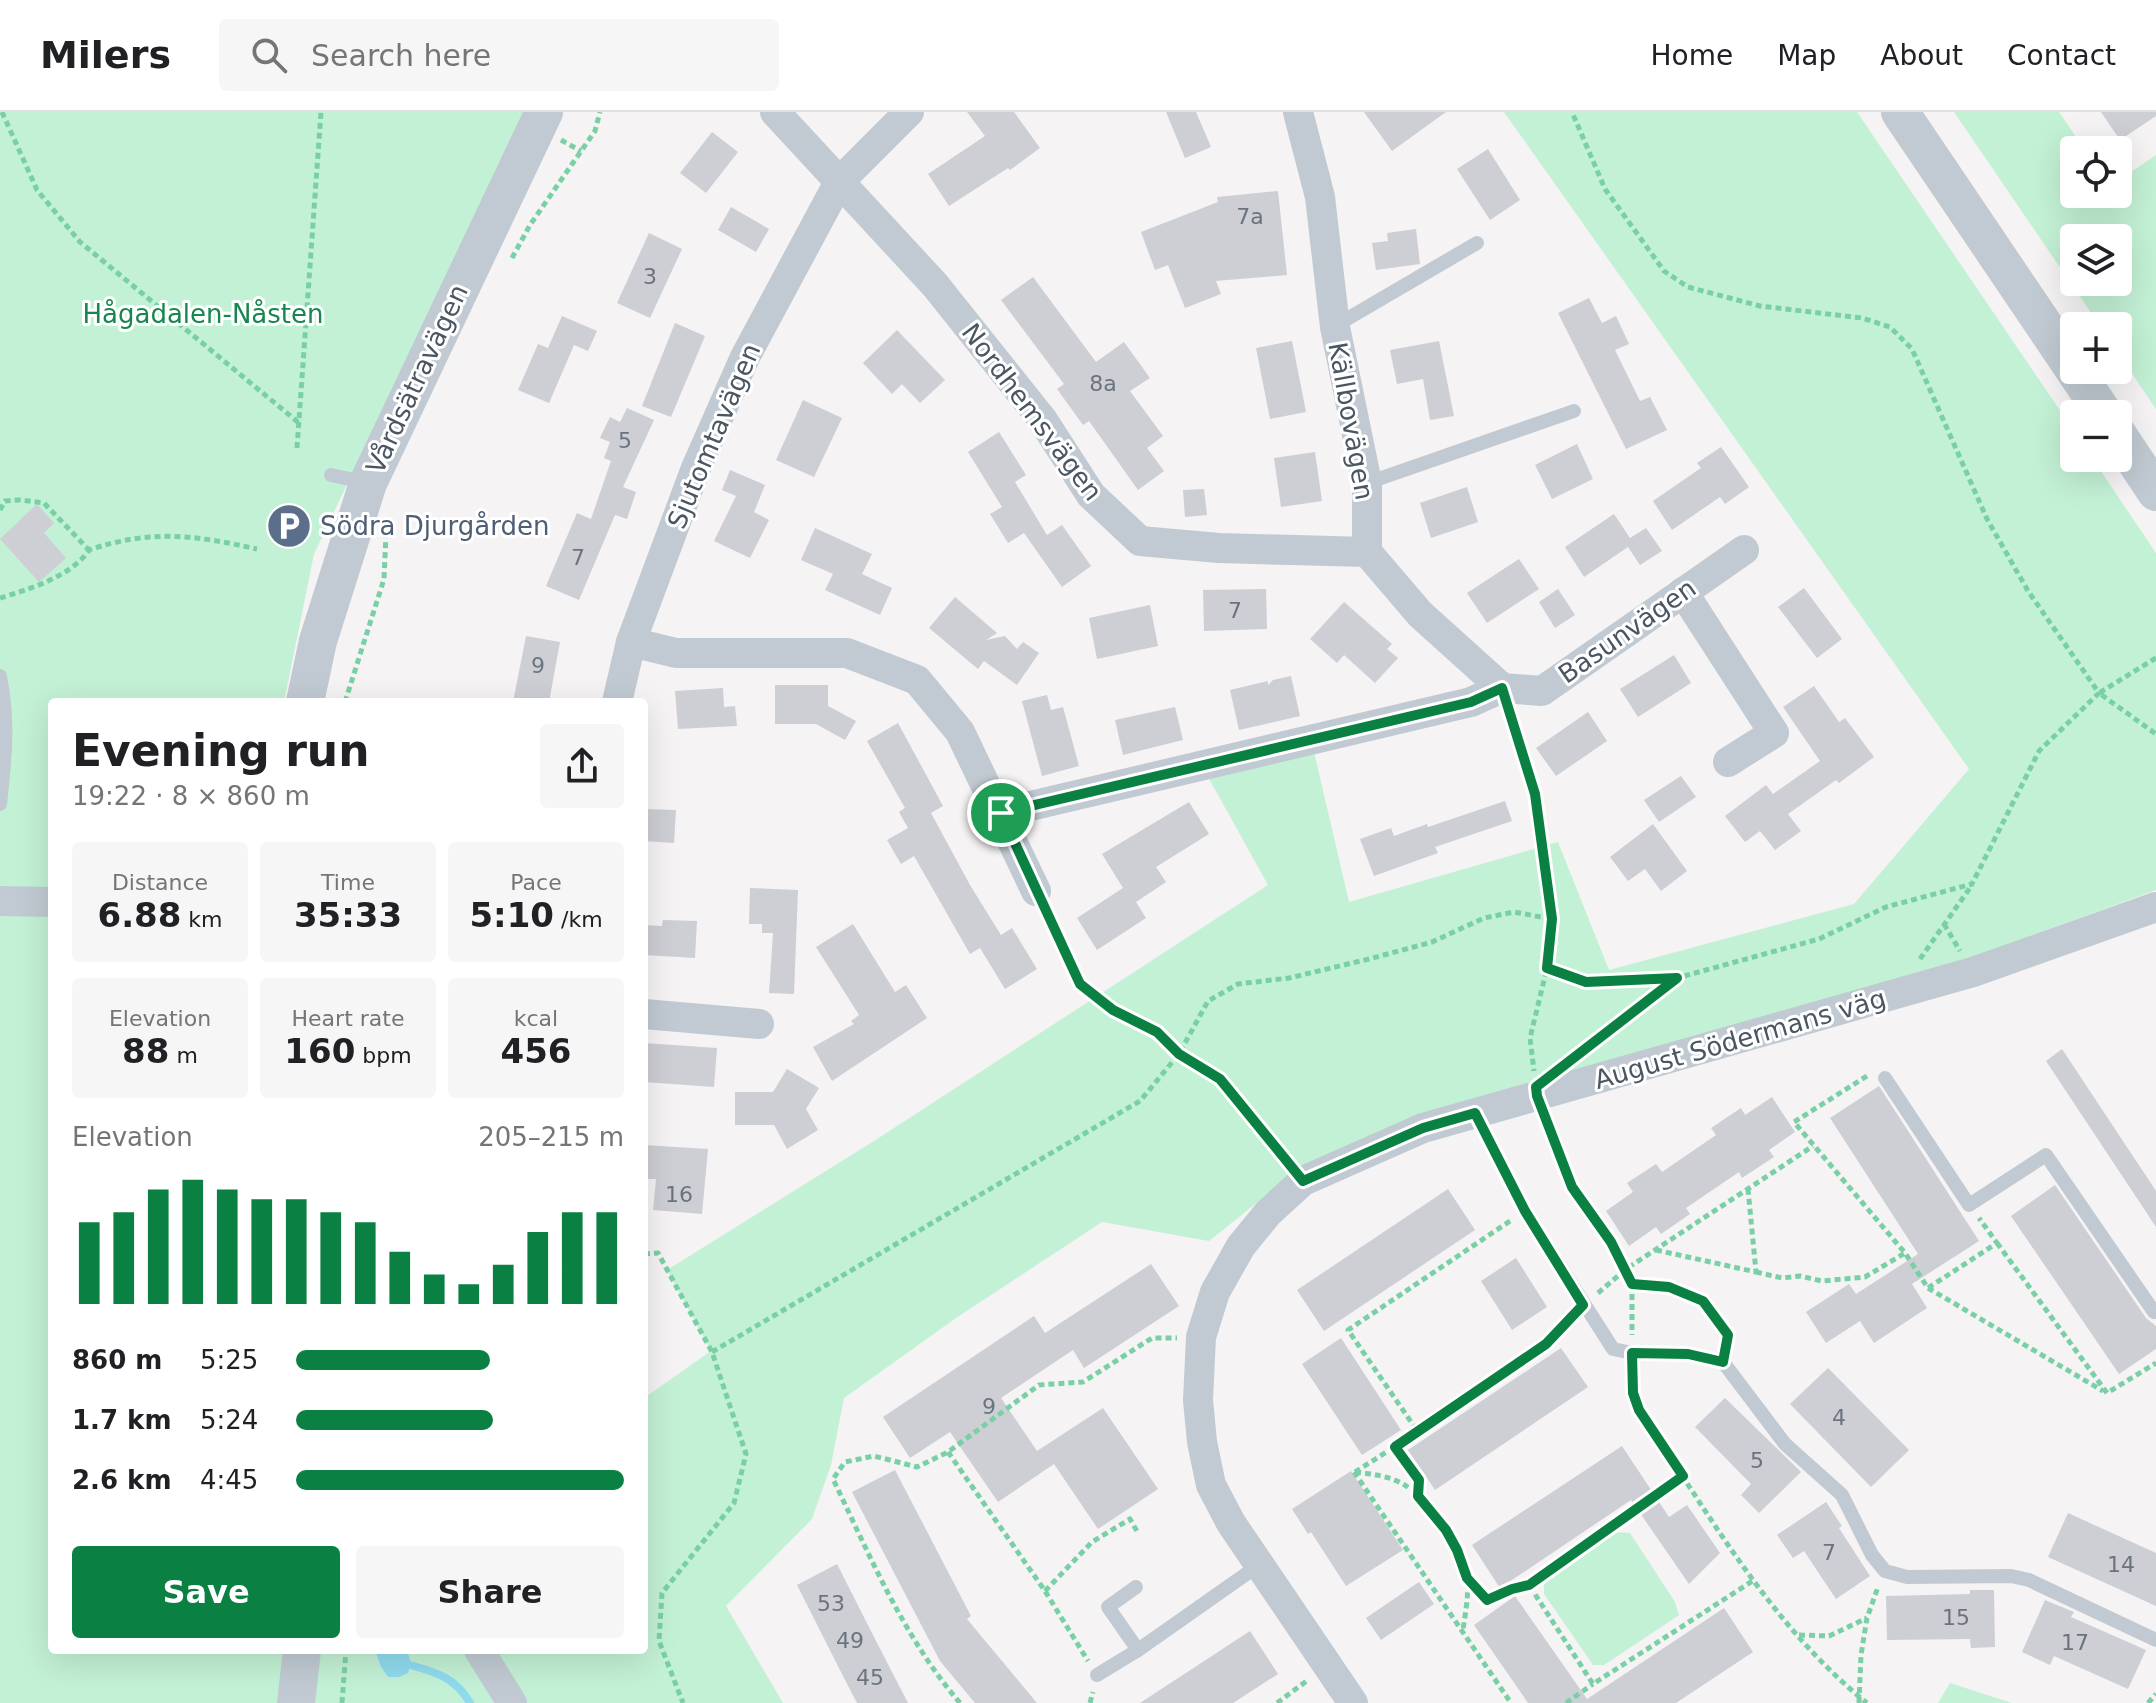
<!DOCTYPE html>
<html lang="en">
<head>
<meta charset="utf-8">
<style>
  :root { --surface:#fff; --page:#f6f6f6; --text:#202124; --muted:#757577; --line:#e0e0e0; --accent:#0b8043 }
  body { margin:0; font-family:"DejaVu Sans",sans-serif; background:var(--page); color:var(--text); height:100vh; display:flex; flex-direction:column; font-size:30px; white-space:nowrap }
  * { box-sizing:border-box; margin:0 }
  p { font-size:26px; color:var(--muted) }
  .icon { flex:none; width:44px; height:44px; fill:none; stroke:currentColor; stroke-width:2; stroke-linecap:round; stroke-linejoin:round }
  .map { position:relative; flex:1; overflow:hidden }
  .drawer { position:absolute; left:48px; top:586px; width:600px; height:956px; display:flex; flex-direction:column; background:var(--surface); border-radius:8px; box-shadow:0 8px 32px #0002 }
  .drawer>* { flex:none }
  .buttons { position:absolute; left:2060px; top:24px; display:grid; gap:16px }
  .buttons a { display:grid; place-items:center; width:72px; height:72px; border-radius:8px; background:var(--surface); box-shadow:0 8px 32px #0002; font-size:40px }
  .pin { position:absolute; display:grid; place-items:center; width:68px; height:68px; color:#fff; margin:-34px; border:4px solid #fff; border-radius:50%; box-shadow:0 2px 8px #0007 }
  .round { display:grid; place-items:center; flex:none; width:84px; height:84px; border-radius:8px; background:var(--page) }
  .headline { display:flex; align-items:center; justify-content:space-between; height:136px; padding:0 24px }
  h1 { font-size:44px; font-weight:700; line-height:60px }
  .metrics { display:grid; grid-template-columns:repeat(3,1fr); gap:12px; height:136px; padding:8px 24px }
  .metrics div { display:grid; align-content:center; border-radius:8px; background:var(--page); text-align:center }
  .metrics b { font-size:34px; font-weight:700 }
  .metrics small { font-size:22px; font-weight:400 }
  .metrics p { font-size:22px }
  .chart { height:224px; padding:16px 24px }
  .chart p { display:flex; justify-content:space-between }
  .chart svg { width:100%; height:144px; margin-top:8px; stroke:var(--accent); stroke-width:6 }
  .button { display:flex; gap:16px; margin-top:auto; padding:16px 24px }
  .button a { flex:1; height:92px; border-radius:8px; background:var(--accent); color:#fff; font-size:32px; font-weight:700; line-height:92px; text-align:center }
  .button a+a { background:var(--page); color:var(--text) }
  ul { padding:0 24px; list-style:none; font-size:26px }
  li { display:grid; grid-template-columns:128px 96px 1fr; align-items:center; height:60px }
  li i { height:20px; border-radius:10px; background:var(--accent) }
  header { display:flex; align-items:center; gap:48px; box-sizing:border-box; height:112px; padding:0 40px; background:var(--surface); border-bottom:2px solid var(--line) }
  header strong { font-size:38px }
  nav { display:flex; gap:44px; margin-inline-start:auto; font-size:28px }
  .search { width:560px; height:72px; background:var(--page); display:flex; align-items:center; gap:20px; box-sizing:border-box; padding:0 28px; border-radius:8px; color:var(--muted); font-size:30px }
  .map>svg:first-child { display:block }
  .green { fill:#c3f1d5; fill-rule:evenodd }
  .water { fill:#90daee }
  .lines { fill:none; stroke-linecap:round; stroke-linejoin:round }
  .stream { stroke:#90daee; stroke-width:8 }
  .building { fill:#cdcfd5 }
  .path { stroke:#7ad0a6; stroke-width:5; stroke-dasharray:6 4; stroke-linecap:butt }
  .service { stroke:#c1cad2; stroke-width:14 }
  .minor { stroke:#c1cad2; stroke-width:30 }
  .tertiary { stroke:#c1cad2; stroke-width:38 }
  .route-casing { stroke:#fff; stroke-width:16 }
  .route { stroke:#0b8043; stroke-width:10 }
  .labels { text-anchor:middle; stroke-width:6; stroke-linejoin:round; paint-order:stroke }
  .number-label { font-size:22px; fill:#6b747e }
  .park-label { font-size:26px; fill:#17864f; stroke:#fff }
  .street-label { font-size:26px; fill:#4a5661; stroke:#fff }
  .service-label { font-size:26px; fill:#4e5e75; stroke:#fff; text-anchor:start }
</style>
</head>
<body>
<header>
<strong>Milers</strong>
<div class="search"><svg class="icon" aria-label="search" viewBox="0 0 24 24"><circle cx="10" cy="10" r="6"/><path d="M15 15l6 6"/></svg>Search here</div>
<nav><a>Home</a><a>Map</a><a>About</a><a>Contact</a></nav>
</header>
<div class="map">
<svg width="2156" height="1591" viewBox="0 0 2156 1591">
  <rect width="100%" height="100%" fill="#f5f3f3"/>
  <g class="green">
    <path d="M0,0H524L314,442L284,590H52V1538H644V1286L711,1239L667,1158L874,1029L1268,773L1202,654L1311,627L1349,790L1558,730L1609,858L1854,792L1969,657L1504,0H1857L2074,319V346H2092L2156,441V778L1962,849L1303,1054L1209,1129L1102,1110L956,1206L844,1286L831,1353L812,1407L726,1494L783,1591H0Z"/>
    <path d="M1954,0H2059L2085,38H2074V82H2118V69L2156,43V297L2118,241V214H2100ZM2074,126H2118V170H2074Z"/>
    <path d="M1613,1420L1630,1421L1675,1490L1679,1503L1604,1553H1593L1544,1482V1468Z"/>
    <path d="M1950,1571L2012,1591H1938Z"/>
  </g>
  <path class="water" d="M375,1538H407L411,1551L408,1561L399,1565H388L381,1555Z"/>
  <g class="lines">
    <path class="stream" d="M410,1553C436,1560 456,1566 470,1591"/>
  </g>
  <g class="building">
    <path d="M967,0H1014L1040,36L1010,58L1008,56L949,94L928,62L985,24Z"/>
    <path d="M1166,0H1196L1211,35L1185,46Z"/>
    <path d="M1364,0H1446L1392,39Z"/>
    <path d="M2101,0H2156V4L2120,28Z"/>
    <path d="M712,20L738,40L706,81L680,61Z"/>
    <path d="M1488,37L1520,88L1490,108L1457,57Z"/>
    <path d="M1278,79L1287,163L1216,169L1221,182L1185,196L1168,153L1155,158L1141,120L1218,90L1217,85Z"/>
    <path d="M731,95L769,117L756,140L718,118Z"/>
    <path d="M1416,117L1420,152L1376,158L1372,131L1388,129L1387,121Z"/>
    <path d="M649,121L682,137L650,206L617,191Z"/>
    <path d="M1033,165L1096,250L1124,230L1150,266L1130,279L1163,324L1147,336L1164,359L1138,378L1089,309L1083,313L1057,277L1064,272L1001,188Z"/>
    <path d="M1589,186L1602,211L1616,204L1629,232L1615,238L1640,289L1650,285L1667,318L1626,337L1558,201Z"/>
    <path d="M562,204L597,219L588,239L574,233L549,291L518,278L538,232L548,236Z"/>
    <path d="M675,211L705,224L671,305L642,294Z"/>
    <path d="M897,218L945,268L920,291L902,272L892,282L863,251Z"/>
    <path d="M1292,229L1306,300L1270,307L1256,236Z"/>
    <path d="M1439,229L1454,304L1430,308L1423,267L1397,272L1390,238Z"/>
    <path d="M803,288L842,306L814,365L776,348Z"/>
    <path d="M627,296L654,308L623,375L636,380L627,407L615,403L579,488L546,474L577,401L591,407L611,349L604,346L610,330L600,326L610,305L620,310Z"/>
    <path d="M999,320L1026,363L1015,370L1047,423L1062,413L1091,454L1062,475L1024,421L1008,431L990,402L1002,395L968,340Z"/>
    <path d="M1577,332L1593,367L1552,387L1535,353Z"/>
    <path d="M1721,335L1749,375L1725,392L1720,385L1672,418L1653,389L1701,356L1697,351Z"/>
    <path d="M1315,340L1322,389L1281,395L1274,346Z"/>
    <path d="M730,358L765,373L754,400L769,408L750,446L714,429L736,384L722,378Z"/>
    <path d="M1467,375L1478,410L1431,426L1420,391Z"/>
    <path d="M1204,377L1207,403L1185,405L1183,378Z"/>
    <path d="M37,392L54,411L44,421L66,446L39,470L0,427Z"/>
    <path d="M1614,402L1630,426L1646,416L1662,439L1640,453L1628,435L1584,465L1565,435Z"/>
    <path d="M815,416L872,442L862,462L892,476L880,503L825,478L833,462L801,448Z"/>
    <path d="M1519,447L1539,477L1487,511L1467,481Z"/>
    <path d="M1804,476L1842,527L1817,546L1778,495Z"/>
    <path d="M1266,477L1267,517L1204,519L1203,478Z"/>
    <path d="M1558,477L1575,503L1555,516L1539,490Z"/>
    <path d="M955,485L997,521L986,528L1005,524L1017,537L1023,530L1039,541L1017,573L984,549L978,557L929,516Z"/>
    <path d="M1344,490L1392,532L1387,537L1398,546L1375,571L1344,543L1337,551L1310,527Z"/>
    <path d="M1150,493L1158,534L1097,547L1089,506Z"/>
    <path d="M526,524L560,530L549,590H513Z"/>
    <path d="M1674,543L1691,571L1638,605L1620,577Z"/>
    <path d="M1291,564L1300,604L1239,618L1230,578L1268,569V573L1273,568Z"/>
    <path d="M775,573H828V594L856,609L845,628L816,612H775Z"/>
    <path d="M1814,574L1839,610L1845,606L1874,645L1839,671L1836,668L1788,702L1801,719L1775,738L1760,719L1745,730L1725,704L1766,673L1773,682L1820,649L1783,595Z"/>
    <path d="M723,576L724,595L735,594L737,614L678,617L675,579Z"/>
    <path d="M1047,583L1051,598L1063,595L1079,654L1042,664L1022,589Z"/>
    <path d="M1175,595L1183,628L1123,643L1115,608Z"/>
    <path d="M1588,600L1607,629L1556,664L1536,636Z"/>
    <path d="M898,611L943,694L931,701L970,773L1001,823L1012,816L1037,857L1005,877L980,836L970,842L914,744L901,752L887,728L908,716L899,700L905,696L867,629Z"/>
    <path d="M1681,664L1696,685L1659,710L1644,688Z"/>
    <path d="M1505,689L1512,709L1435,735L1438,741L1374,764L1360,727L1391,716L1394,724L1427,712L1428,715Z"/>
    <path d="M1189,690L1209,722L1156,755L1166,770L1136,790L1146,806L1097,838L1077,806L1123,776L1102,742Z"/>
    <path d="M644,697L676,698L674,731L644,729Z"/>
    <path d="M1653,712L1687,759L1661,779L1645,757L1628,769L1610,745Z"/>
    <path d="M750,776L798,778L794,882L769,881L773,821H762V812H749Z"/>
    <path d="M663,808L697,809L695,846L644,843V813L662,814Z"/>
    <path d="M853,812L895,880L906,873L927,906L832,969L813,935L854,912L851,909L859,903L816,835Z"/>
    <path d="M644,931L717,936L714,975L644,970Z"/>
    <path d="M2062,937L2156,1079V1115L2046,949Z"/>
    <path d="M787,957L819,976L806,997L818,1018L787,1037L774,1013H735V980H773Z"/>
    <path d="M1879,974L1979,1129L1912,1172L1927,1196L1874,1231L1860,1209L1826,1231L1806,1200L1849,1172L1856,1182L1918,1142L1830,1006Z"/>
    <path d="M1772,985L1795,1020L1769,1038L1774,1045L1742,1066L1739,1060L1686,1096L1690,1102L1661,1122L1656,1115L1629,1134L1606,1099L1633,1080L1627,1071L1656,1052L1662,1060L1716,1023L1711,1016L1741,996L1745,1003Z"/>
    <path d="M644,1033L708,1037L702,1102L653,1098L656,1067H644Z"/>
    <path d="M2055,1073L2146,1206L2156,1214V1237L2119,1262L2011,1104Z"/>
    <path d="M1448,1077L1475,1118L1324,1219L1297,1178Z"/>
    <path d="M1516,1146L1547,1195L1512,1218L1481,1169Z"/>
    <path d="M1151,1152L1179,1194L1084,1256L1073,1238L1001,1286L1037,1339L1103,1296L1158,1377L1098,1417L1054,1352L998,1390L950,1320L910,1346L883,1305L1034,1204L1045,1221Z"/>
    <path d="M1341,1226L1401,1318L1362,1343L1302,1252Z"/>
    <path d="M1561,1236L1588,1275L1435,1378L1408,1338Z"/>
    <path d="M1828,1256L1909,1338L1871,1375L1790,1292Z"/>
    <path d="M1725,1286L1801,1360L1759,1401L1741,1383L1751,1372L1695,1315Z"/>
    <path d="M1622,1334L1669,1405L1687,1393L1720,1441L1689,1472L1631,1388L1500,1476L1472,1433Z"/>
    <path d="M895,1358L971,1504L967,1507L1037,1591H975L940,1549L852,1380Z"/>
    <path d="M1351,1359L1403,1438L1346,1474L1311,1420L1308,1422L1292,1397Z"/>
    <path d="M1826,1390L1842,1414L1839,1416L1870,1464L1836,1487L1804,1439L1793,1446L1777,1423Z"/>
    <path d="M2068,1401L2156,1441V1494L2048,1445Z"/>
    <path d="M837,1452L875,1527L908,1591H857L844,1566L797,1473Z"/>
    <path d="M1419,1470L1434,1492L1381,1528L1366,1506Z"/>
    <path d="M1970,1478H1994L1995,1535L1971,1536L1970,1527L1887,1528L1886,1484L1970,1482Z"/>
    <path d="M1515,1484L1587,1587L1724,1496L1753,1540L1676,1591H1528L1474,1513Z"/>
    <path d="M2045,1488L2074,1500L2071,1505L2146,1538L2128,1577L2054,1544L2050,1553L2022,1540Z"/>
    <path d="M1250,1519L1278,1562L1233,1591H1140Z"/>
  </g>
  <g class="lines">
    <g class="path">
      <path d="M2,0L37,78L80,130L299,311"/>
      <path d="M561,28L581,39"/>
      <path d="M512,146L530,113L595,19L600,0"/>
      <path d="M297,336L321,0"/>
      <path d="M0,398L5,389L20,388L44,391L89,438"/>
      <path d="M0,486C29,477 71,465 89,438C151,417 194,423 257,437"/>
      <path d="M2156,546L2099,581L2156,622"/>
      <path d="M345,590L384,467L386,422"/>
      <path d="M1511,604L1535,682L1552,807L1547,856L1530,926L1534,959"/>
      <path d="M1046,801L1080,872L1113,898L1157,920L1179,942L1220,967L1287,1048"/>
      <path d="M1944,812L1960,839"/>
      <path d="M1920,847L1972,773"/>
      <path d="M1547,856L1586,870L1677,866L1819,827L1886,795L1972,772L2039,639L2099,581L2028,479L1987,407L1912,237L1890,215L1862,206L1760,194L1688,175L1664,159L1605,77L1572,0"/>
      <path d="M1580,941L1677,867"/>
      <path d="M1867,964L1794,1010L1905,1141L1928,1176L1997,1131L1979,1106"/>
      <path d="M1546,1007L1572,1075L1611,1130L1632,1172L1669,1175L1703,1189L1728,1223L1726,1233"/>
      <path d="M1510,1109L1348,1218L1418,1320L1546,1232L1573,1204"/>
      <path d="M1997,1131L2107,1281L2156,1251"/>
      <path d="M1656,1138L1756,1160L1748,1077"/>
      <path d="M644,1142L658,1141L712,1240L746,1342L734,1391L662,1481L659,1529L683,1591"/>
      <path d="M1756,1160L1782,1166L1800,1164L1822,1169L1865,1165L1905,1141"/>
      <path d="M1632,1172V1223"/>
      <path d="M1928,1176L2103,1279"/>
      <path d="M1598,1181L1626,1157L1813,1034"/>
      <path d="M712,1240L1140,989L1179,942L1208,889L1238,872L1289,866L1369,847L1432,830L1484,806L1514,800L1552,807"/>
      <path d="M1632,1257L1633,1281L1639,1298C1708,1400 1770,1513 1867,1591"/>
      <path d="M1395,1335L1419,1368L1418,1384"/>
      <path d="M948,1340L1045,1479L1088,1549"/>
      <path d="M1354,1360L1511,1591"/>
      <path d="M1355,1360C1372,1362 1389,1364 1403,1372C1431,1388 1462,1438 1467,1469C1469,1485 1465,1502 1463,1518"/>
      <path d="M1355,1360L1418,1320"/>
      <path d="M1683,1364L1529,1473L1593,1572L1754,1468"/>
      <path d="M1467,1466L1487,1488L1512,1477L1529,1473"/>
      <path d="M1045,1479L1092,1430L1130,1407L1138,1421"/>
      <path d="M1799,1523L1829,1524L1867,1506"/>
      <path d="M342,1591L346,1538"/>
      <path d="M960,1591C904,1526 870,1444 833,1367L845,1350L874,1344L917,1355L948,1340L1039,1273L1083,1270L1152,1226H1177"/>
      <path d="M1090,1591L1093,1580"/>
      <path d="M1277,1591L1308,1568"/>
      <path d="M1566,1591L1593,1572"/>
      <path d="M1859,1591L1861,1543L1867,1506L1878,1475"/>
      <path d="M2148,1591L2156,1582"/>
    </g>
    <g class="service">
      <path d="M1335,214L1477,131"/>
      <path d="M331,363L368,371"/>
      <path d="M1367,371L1574,299"/>
      <path d="M0,564C9,609 5,647 0,692"/>
      <path d="M1885,966L1969,1093L2046,1043L2154,1200L2156,1199"/>
      <path d="M1475,1001L1525,1099L1613,1237L1632,1241L1688,1242L1723,1250L1785,1332L1842,1383L1872,1443L1885,1459L1907,1465L2011,1464L2029,1468L2156,1528"/>
      <path d="M1136,1475L1108,1495L1138,1538"/>
      <path d="M1097,1563L1138,1538L1259,1453"/>
    </g>
    <g class="minor">
      <path d="M775,0L935,173L1042,307L1091,383L1140,429L1219,436L1367,440"/>
      <path d="M1683,480L1774,621L1728,650"/>
      <path d="M631,530L676,541H847L917,568L960,620L1036,779"/>
      <path d="M1502,576L1542,579L1744,438"/>
      <path d="M617,590L631,530L696,356L745,245L839,70L909,0"/>
      <path d="M1001,701L1471,590L1502,576L1420,502L1367,440V371L1335,215L1320,85L1298,0"/>
      <path d="M0,789L52,790"/>
      <path d="M644,902L759,912"/>
      <path d="M479,1538L512,1591"/>
      <path d="M1353,1591L1231,1411L1211,1373L1202,1330L1198,1288L1201,1225L1215,1180L1241,1134L1268,1101L1303,1069L1423,1016L1973,860L2156,795"/>
    </g>
    <g class="tertiary">
      <path d="M1900,0L2104,302"/>
      <path d="M2118,323L2156,380"/>
      <path d="M305,590L318,529L368,371L544,0"/>
      <path d="M296,1591L302,1538"/>
    </g>
  </g>
  <g class="lines">
    <g class="route-casing">
      <path id="route" d="M1502,576L1535,682L1552,807L1547,856L1586,870L1677,866L1536,975L1537,984L1572,1075L1611,1130L1632,1172L1669,1175L1703,1189L1728,1223L1723,1250L1688,1242L1632,1241L1633,1281L1639,1298L1683,1364L1529,1473L1512,1477L1487,1488L1467,1466L1457,1438L1446,1418L1418,1384L1419,1368L1395,1335L1546,1232L1583,1193L1525,1099L1475,1001L1423,1016L1303,1069L1220,967L1179,942L1157,920L1113,898L1080,872L1001,701L1471,590Z"/>
    </g>
    <use href="#route" class="route"/>
  </g>
  <defs>
    <g id="parking-disc" transform="scale(2.3)"><circle r="9.5" fill="#5c6f8a" stroke="#fff"/><path d="M-3.5-5.5H1a3.5 3.5 0 0 1 0 7H-1V5.5H-3.5ZM-1-3.4V-.6H.8a1.4 1.4 0 0 0 0-2.8Z" fill="#fff"/></g>
  </defs>
  <g fill-rule="evenodd">
    <use href="#parking-disc" x="289" y="414"/>
  </g>
  <g class="labels">
    <g class="number-label">
      <text x="1250" y="112">7a</text>
      <text x="650" y="172">3</text>
      <text x="1103" y="279">8a</text>
      <text x="625" y="336">5</text>
      <text x="578" y="453">7</text>
      <text x="1235" y="506">7</text>
      <text x="538" y="561">9</text>
      <text x="679" y="1090">16</text>
      <text x="989" y="1302">9</text>
      <text x="1839" y="1313">4</text>
      <text x="1757" y="1356">5</text>
      <text x="1829" y="1448">7</text>
      <text x="2121" y="1460">14</text>
      <text x="831" y="1499">53</text>
      <text x="1956" y="1513">15</text>
      <text x="850" y="1536">49</text>
      <text x="2075" y="1538">17</text>
      <text x="870" y="1573">45</text>
    </g>
    <g class="park-label">
      <text x="203" y="211">Hågadalen-Nåsten</text>
    </g>
    <g class="street-label">
      <text transform="translate(417 267) rotate(-65)" y="9">Vårdsätravägen</text>
      <text transform="translate(1032 300) rotate(53)" y="9">Nordhemsvägen</text>
      <text transform="translate(1351 309) rotate(80)" y="9">Källbovägen</text>
      <text transform="translate(714 324) rotate(-67)" y="9">Sjutomtavägen</text>
      <text transform="translate(1627 519) rotate(-35)" y="9">Basunvägen</text>
      <text transform="translate(1740 927) rotate(-16)" y="9">August Södermans väg</text>
    </g>
    <g class="service-label">
      <text x="320" y="423">Södra Djurgården</text>
    </g>
  </g>
</svg>
<div class="buttons">
<a><svg class="icon" aria-label="locate" viewBox="0 0 24 24"><circle cx="12" cy="12" r="6"/><path d="M12 2v4M12 18v4M2 12h4M18 12h4"/></svg></a>
<a><svg class="icon" aria-label="layers" viewBox="0 0 24 24"><path d="M12 4l9 5-9 5-9-5zM3 14l9 5 9-5"/></svg></a>
<a>+</a>
<a>−</a>
</div>
<div class="pin" style="left:1001px;top:701px;background:#1e9e55"><svg class="icon" aria-label="arrive" viewBox="0 0 24 24"><path d="M6 21V4h12l-3 4 3 4H6"/></svg></div>
<section class="drawer">
<div class="headline"><div><h1>Evening run</h1><p>19:22 · 8 × 860 m</p></div><a class="round"><svg class="icon" aria-label="share" viewBox="0 0 24 24"><path d="M12 15V3M7 8l5-5 5 5M5 13v7h14v-7"/></svg></a></div>
<div class="metrics">
<div><p>Distance</p><b>6.88<small> km</small></b></div>
<div><p>Time</p><b>35:33</b></div>
<div><p>Pace</p><b>5:10<small> /km</small></b></div>
</div>
<div class="metrics">
<div><p>Elevation</p><b>88<small> m</small></b></div>
<div><p>Heart rate</p><b>160<small> bpm</small></b></div>
<div><p>kcal</p><b>456</b></div>
</div>
<div class="chart"><p><span>Elevation</span>205–215 m</p>
<svg viewBox="0 0 160 44" preserveAspectRatio="none"><path d="M5 44V19M15 44V16M25 44V9M35 44V6M45 44V9M55 44V12M65 44V12M75 44V16M85 44V19M95 44V28M105 44V35M115 44V38M125 44V32M135 44V22M145 44V16M155 44V16"/></svg>
</div>
<ul>
<li><b>860 m</b>5:25<i style="width:59%"></i></li>
<li><b>1.7 km</b>5:24<i style="width:60%"></i></li>
<li><b>2.6 km</b>4:45<i style="width:100%"></i></li>
</ul>
<div class="button"><a>Save</a><a>Share</a></div>
</section>
</div>
</body>
</html>
